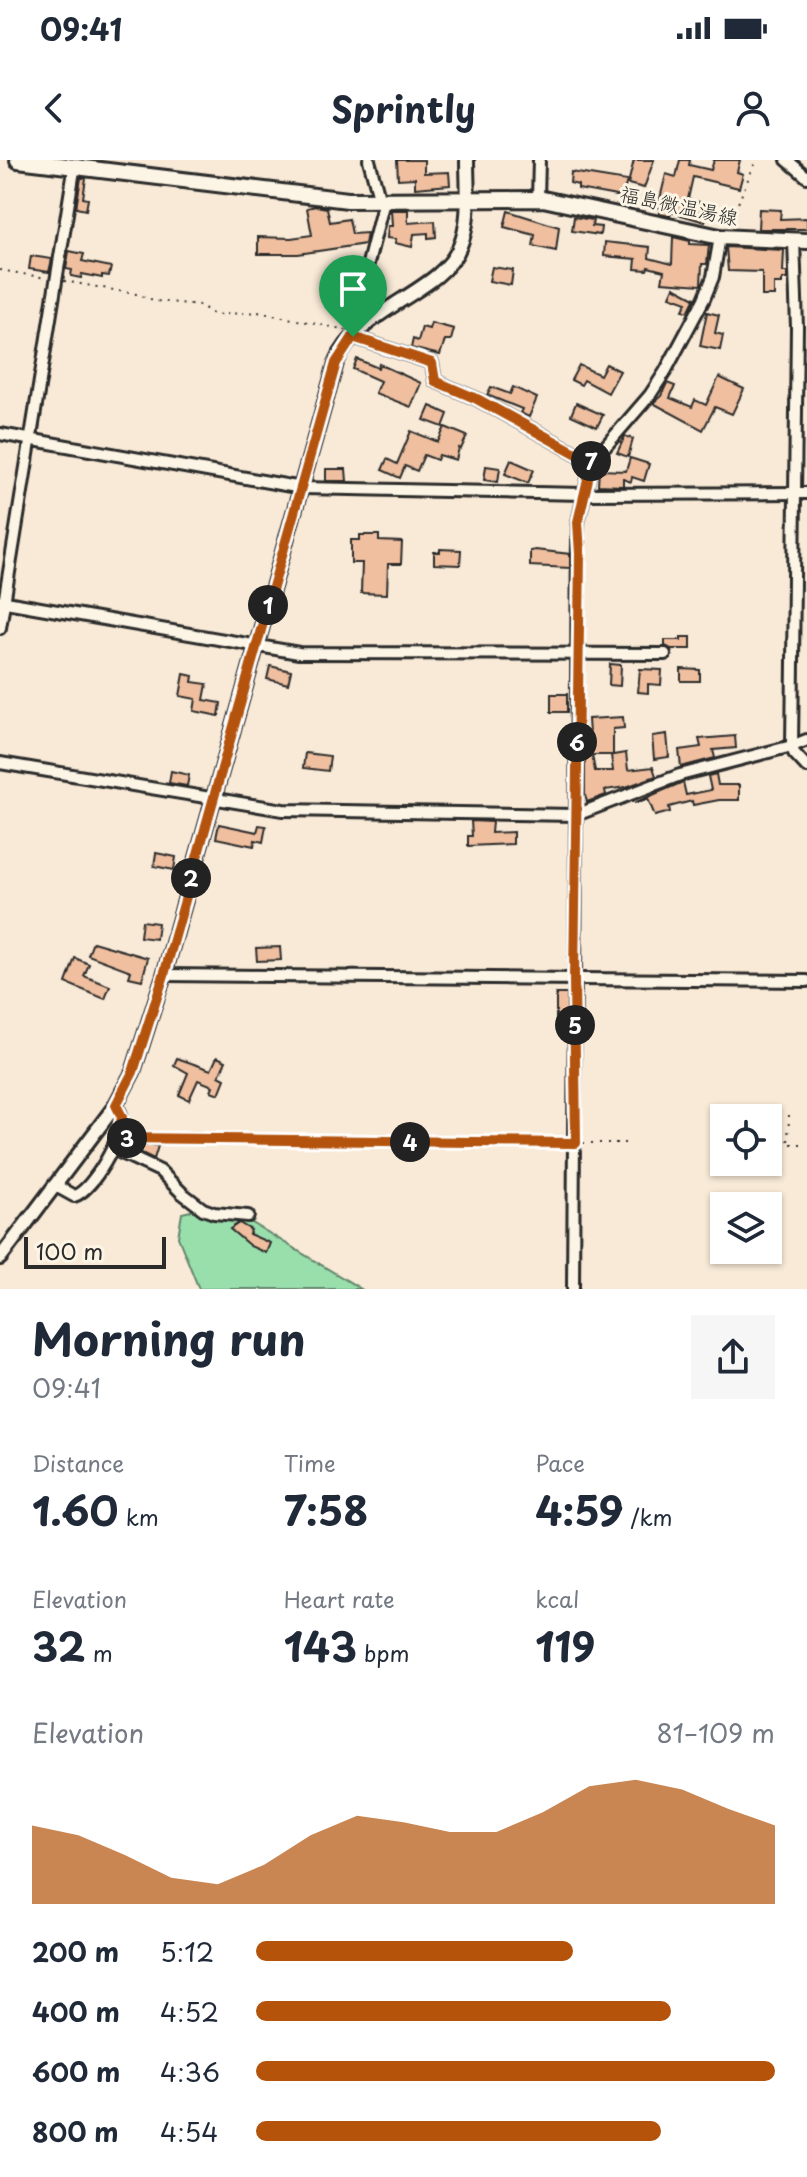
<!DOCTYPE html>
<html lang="en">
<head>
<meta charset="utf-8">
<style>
  :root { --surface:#fff; --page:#f6f6f7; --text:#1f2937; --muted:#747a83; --accent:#b45309 }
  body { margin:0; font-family:"Playpen Sans","Klee One",sans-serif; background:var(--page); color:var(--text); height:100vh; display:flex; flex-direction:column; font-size:30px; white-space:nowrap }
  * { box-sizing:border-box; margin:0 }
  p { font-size:26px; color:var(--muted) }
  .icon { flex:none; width:44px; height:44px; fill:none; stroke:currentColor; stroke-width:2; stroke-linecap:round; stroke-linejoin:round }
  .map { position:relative; height:1129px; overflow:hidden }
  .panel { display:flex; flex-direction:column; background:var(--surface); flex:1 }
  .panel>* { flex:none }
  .controls { position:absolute; left:710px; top:944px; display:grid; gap:16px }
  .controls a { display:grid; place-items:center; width:72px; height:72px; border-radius:0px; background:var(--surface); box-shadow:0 2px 6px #0004; font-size:40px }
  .scale { position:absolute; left:24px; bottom:20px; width:142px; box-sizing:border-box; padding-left:8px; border:4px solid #2b2b2b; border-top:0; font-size:22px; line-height:28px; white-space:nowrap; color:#2b2b2b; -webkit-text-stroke:6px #fcf5e5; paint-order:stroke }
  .pin { position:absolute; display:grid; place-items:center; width:68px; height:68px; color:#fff; margin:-82px -34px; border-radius:50% 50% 50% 0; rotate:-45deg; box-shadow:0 0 8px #0007 }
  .pin .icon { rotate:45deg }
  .km { position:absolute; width:40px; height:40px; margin:-20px; border-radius:50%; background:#222; color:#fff; font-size:22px; line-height:40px; text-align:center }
  .round { display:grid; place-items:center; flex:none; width:84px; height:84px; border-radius:0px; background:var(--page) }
  .headline { display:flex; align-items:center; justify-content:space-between; height:136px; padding:0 32px }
  h1 { font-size:44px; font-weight:700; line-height:60px }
  .stats { display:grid; grid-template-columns:repeat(3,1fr); gap:12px; height:136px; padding:8px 32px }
  .stats div { display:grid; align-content:center }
  .stats b { font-size:40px; font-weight:700 }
  .stats small { font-size:22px; font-weight:400 }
  .stats p { font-size:22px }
  .chart { height:224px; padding:16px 32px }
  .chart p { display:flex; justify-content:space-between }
  .chart svg { width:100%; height:144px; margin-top:8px; fill:var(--accent); opacity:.7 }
  ul { padding:0 32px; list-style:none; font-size:26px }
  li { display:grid; grid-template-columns:128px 96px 1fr; align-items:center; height:60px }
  li i { height:20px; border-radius:10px; background:var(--accent) }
  .status { display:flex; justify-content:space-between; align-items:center; height:56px; padding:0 40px; background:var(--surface); direction:ltr }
  .status svg { height:22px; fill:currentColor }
  header { display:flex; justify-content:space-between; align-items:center; height:104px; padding:0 32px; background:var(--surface); font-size:36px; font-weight:700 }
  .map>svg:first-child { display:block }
  .green { fill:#99dfac; stroke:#62856c; stroke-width:2 }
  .building { fill:#efbf9f; stroke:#2b2b2b; stroke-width:2; fill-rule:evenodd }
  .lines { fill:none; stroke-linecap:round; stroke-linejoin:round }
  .minor-casing { stroke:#2b2b2b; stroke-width:16 }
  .tertiary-casing { stroke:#2b2b2b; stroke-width:18 }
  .secondary-casing { stroke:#2b2b2b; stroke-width:20 }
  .path { stroke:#2b2b2b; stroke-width:2; stroke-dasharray:2 6; stroke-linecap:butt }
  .minor { stroke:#fcf5e5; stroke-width:10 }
  .tertiary { stroke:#fcf5e5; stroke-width:12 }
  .secondary { stroke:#fcf5e5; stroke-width:14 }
  .route-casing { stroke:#fff; stroke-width:16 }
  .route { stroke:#b45309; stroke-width:10 }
  .labels { text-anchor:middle; stroke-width:6; stroke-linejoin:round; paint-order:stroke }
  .street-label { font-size:20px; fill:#2b2b2b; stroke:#fcf5e5 }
</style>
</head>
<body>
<div class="status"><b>09:41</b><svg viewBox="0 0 49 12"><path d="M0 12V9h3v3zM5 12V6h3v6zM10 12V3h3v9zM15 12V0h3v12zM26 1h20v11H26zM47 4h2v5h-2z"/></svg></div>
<header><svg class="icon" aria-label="back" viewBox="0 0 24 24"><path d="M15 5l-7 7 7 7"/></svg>Sprintly<svg class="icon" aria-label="person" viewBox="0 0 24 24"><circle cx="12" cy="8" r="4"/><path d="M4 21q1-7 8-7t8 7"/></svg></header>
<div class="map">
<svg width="807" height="1129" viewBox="0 0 807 1129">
  <rect width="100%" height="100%" fill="#f9ead7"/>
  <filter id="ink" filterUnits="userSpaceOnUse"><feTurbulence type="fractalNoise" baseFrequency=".0125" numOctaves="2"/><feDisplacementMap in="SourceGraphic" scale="16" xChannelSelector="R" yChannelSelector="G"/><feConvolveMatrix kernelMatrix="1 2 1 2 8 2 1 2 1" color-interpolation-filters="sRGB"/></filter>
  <g filter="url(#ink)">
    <path class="green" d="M199,1049L244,1058L361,1129H199L178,1077L182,1053Z"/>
    <g class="building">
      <path d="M397,0H424V13L449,12L450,25L415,28V18L398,19Z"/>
      <path d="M634,0H654L644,28L628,24Z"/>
      <path d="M680,0H690L689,5L711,10L714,0H740L737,12L743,14L739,28L693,17L688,39L710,45L705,62L671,52L670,56L659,54L661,48L658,47L666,14L676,17Z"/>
      <path d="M571,12L627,21L622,37L578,29V25L570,23Z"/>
      <path d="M81,18H86L83,38L88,39L86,50L76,48Z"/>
      <path d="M316,46L327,48L330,62L349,59L352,74L367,73L365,84L298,94H258V77L291,78L312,75L307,48Z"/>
      <path d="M759,49L781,50L780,59L807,58V69H758Z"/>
      <path d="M391,50H408V63L435,61L436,77L428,78V73L414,74L412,87L395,83L396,79L387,78L388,66H392Z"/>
      <path d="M508,51L559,67L556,91L533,86L535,75L504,67Z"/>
      <path d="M574,57L593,60L592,66L601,67L600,75L572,71Z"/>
      <path d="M673,77L690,81V84L709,85L707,104H702L701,125L662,122L664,111L648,107L647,110L635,109L636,99L604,96L605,82L650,87L649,98L672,104Z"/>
      <path d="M726,87L784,90L783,112H787V119H782V124H774V136H762V112L728,111Z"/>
      <path d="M69,91L84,94L82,101L111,107L109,116L102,115V118L82,114L81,118L71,116L72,110L66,109Z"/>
      <path d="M31,96L52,99L49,112L29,109Z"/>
      <path d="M492,107L513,110L511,125L489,121Z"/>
      <path d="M674,127L695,138L688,152L683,150L687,142L670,136Z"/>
      <path d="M707,152L719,155L715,173L723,175L720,190L700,186Z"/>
      <path d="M431,163L454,169L451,180H445L440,195L411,188L413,179L418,181L422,167L429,169Z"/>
      <path d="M357,199L378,208L379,204L421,223L411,247L375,233L380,221L353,209Z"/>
      <path d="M606,204L620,211L608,233L584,220L581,225L571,220L579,205L600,215Z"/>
      <path d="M719,217L744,229L732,254L715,247L703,270L653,243L661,236L667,223L675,226L670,238L692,247L695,240L706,245Z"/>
      <path d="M491,227L510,234L513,227L537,238L529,257L520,253L522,249L487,235Z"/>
      <path d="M576,243L603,255L597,267L571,255Z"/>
      <path d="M430,246L448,254L443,267L424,260Z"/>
      <path d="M445,267L467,276L461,289L459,288L456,300L439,295L437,300L424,295L417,311L405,306L400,318L382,310L387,299L397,304L411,271L438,282Z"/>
      <path d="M625,276L633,279L628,297L617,293Z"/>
      <path d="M630,298L649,304L644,321L632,317L631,322L623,319V326L598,325L599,310L626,311Z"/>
      <path d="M511,300L534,310L528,323L505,314Z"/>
      <path d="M486,306L500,308L498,322L484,320Z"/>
      <path d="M326,309H346L347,321H326Z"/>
      <path d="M360,375H379V381L402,382L401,404H388L387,434L361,433L362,403H351V380H360Z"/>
      <path d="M440,389L461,390L460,405L434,404V392H440Z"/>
      <path d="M535,390L570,394V408L530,406V391Z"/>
      <path d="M681,477H691V489H671L665,486V480H681Z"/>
      <path d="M610,504L621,505L620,526L609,525Z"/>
      <path d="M270,506L291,511L288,524L267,519Z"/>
      <path d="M640,509L662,510L661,525L648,524V533L638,532Z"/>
      <path d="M681,509L700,510V521H681Z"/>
      <path d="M184,514L193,516L192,522L207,524L204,540L221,543L219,556L194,551L196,539L180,536Z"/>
      <rect x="551" y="534" width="16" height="18"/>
      <path d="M623,557L624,568L613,569V595L626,593L628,610L653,607L656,616L626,627L605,630L606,635L587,642L585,635V574H589L588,559ZM592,595H611L613,611H595Z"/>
      <path d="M667,574L669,597L654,599L652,576Z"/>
      <path d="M735,576L736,588L713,590L715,598L681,607L679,590L701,587L699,579Z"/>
      <path d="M305,593L330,596L328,611L303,608Z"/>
      <path d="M171,611L189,615L187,626L169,623Z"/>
      <path d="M716,614L718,625H739V640H719L693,645L692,641L669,647L670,652L655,656L648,639L634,643L683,622L686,635L711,630L708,616Z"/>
      <path d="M471,661L492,662L491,673L513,672V684L468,686V676H472Z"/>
      <path d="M219,664L257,672L259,665L266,666L263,682L255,680L254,686L216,678Z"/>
      <path d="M156,693L176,697L174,710L154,706Z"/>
      <path d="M142,761L158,763L156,779L140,777Z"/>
      <path d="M93,782L148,798L142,820L129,817L131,811L88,795Z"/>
      <path d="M280,787L281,800L257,801L256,788Z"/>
      <path d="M75,798L89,804L84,816L110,826L105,839L66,823Z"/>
      <rect x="556" y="834" width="11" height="24"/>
      <path d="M217,897L226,901L219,916L225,919L219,934L211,931L213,926L198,920L189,940L179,935L188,913L174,905L177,898L211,910Z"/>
      <path d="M133,981L158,986L154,999L131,988Z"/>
      <path d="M239,1063L251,1070L249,1074L270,1083L266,1093L250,1086L230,1069Z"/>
    </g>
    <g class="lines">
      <g class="minor-casing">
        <g id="minor">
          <path d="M369,0L380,41"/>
          <path d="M787,0L807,17"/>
          <path d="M538,39L539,0"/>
          <path d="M794,80L797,167L792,586L794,593L807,607"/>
          <path d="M358,172L353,162L384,41"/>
          <path d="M353,177L432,203L435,221L477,239L592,302"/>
          <path d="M0,274L302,328L584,334L807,333"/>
          <path d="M0,441L299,493L665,494"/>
          <path d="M0,468L75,4"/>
          <path d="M0,603L283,650L576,655L680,615L792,586L807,580"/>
          <path d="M164,815L807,821"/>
          <path d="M113,989L160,1011L182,1033L203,1049L214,1053L248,1056"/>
          <path d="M54,1025L74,1036C92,1031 124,976 121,956C121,952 118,949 116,945"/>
          <path d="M573,1129L578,362L592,302L650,235L665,212L704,139L713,117L720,77"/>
        </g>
      </g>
      <g class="tertiary-casing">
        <path id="tertiary" d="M0,1098L115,946L133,912L164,815L336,203C359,147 442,133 460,86C471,60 467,28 467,0"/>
      </g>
      <g class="secondary-casing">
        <path id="secondary" d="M18,0L348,40L543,39L720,77L807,81"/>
      </g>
      <g class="path">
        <path d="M729,65L756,0"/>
        <path d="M0,110L46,118"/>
        <path d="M64,121L136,134L156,141L200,145L214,155L258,152L347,170"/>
        <path d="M789,955L788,984H807"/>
        <path d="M127,978L565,983"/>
        <path d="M583,983H629"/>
      </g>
      <use href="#minor" class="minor"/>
      <use href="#tertiary" class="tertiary"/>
      <use href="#secondary" class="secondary"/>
    </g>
  </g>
  <g class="lines" filter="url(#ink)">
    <g class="route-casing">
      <path id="route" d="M353,177L432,203L435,221L477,239L592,302L578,362L580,394L574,818L576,983L118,978L122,957L116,945L133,912L164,815L336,203Z"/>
    </g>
    <use href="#route" class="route"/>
  </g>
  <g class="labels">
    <g class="street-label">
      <text transform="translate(679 46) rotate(12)" y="7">福島微温湯線</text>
    </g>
  </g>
</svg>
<div class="controls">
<a><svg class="icon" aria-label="locate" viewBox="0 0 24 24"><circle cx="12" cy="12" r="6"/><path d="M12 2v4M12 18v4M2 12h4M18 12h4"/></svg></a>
<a><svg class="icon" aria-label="layers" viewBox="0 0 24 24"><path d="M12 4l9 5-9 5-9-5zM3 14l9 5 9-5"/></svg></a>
</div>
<div class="scale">100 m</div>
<div class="pin" style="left:353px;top:177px;background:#1e9e55"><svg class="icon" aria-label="arrive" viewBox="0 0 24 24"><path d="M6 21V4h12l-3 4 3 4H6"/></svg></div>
<b class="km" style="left:268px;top:445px">1</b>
<b class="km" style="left:191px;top:718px">2</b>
<b class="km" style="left:127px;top:978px">3</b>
<b class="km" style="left:410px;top:982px">4</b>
<b class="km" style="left:575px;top:865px">5</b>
<b class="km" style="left:577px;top:582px">6</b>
<b class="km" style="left:591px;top:301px">7</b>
</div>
<section class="panel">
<div class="headline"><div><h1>Morning run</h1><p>09:41</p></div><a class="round"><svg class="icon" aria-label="share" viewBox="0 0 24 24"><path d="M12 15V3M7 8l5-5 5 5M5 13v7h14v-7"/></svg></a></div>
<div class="stats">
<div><p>Distance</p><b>1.60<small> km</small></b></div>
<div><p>Time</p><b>7:58</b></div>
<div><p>Pace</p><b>4:59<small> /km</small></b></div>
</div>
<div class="stats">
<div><p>Elevation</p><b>32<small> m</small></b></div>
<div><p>Heart rate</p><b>143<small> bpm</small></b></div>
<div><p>kcal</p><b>119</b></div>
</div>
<div class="chart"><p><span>Elevation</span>81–109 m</p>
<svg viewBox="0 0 160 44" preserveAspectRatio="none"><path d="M0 44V20L10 23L20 29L30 36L40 38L50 32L60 23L70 17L80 19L90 22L100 22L110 16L120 8L130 6L140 9L150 15L160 20V44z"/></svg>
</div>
<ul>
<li><b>200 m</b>5:12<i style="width:61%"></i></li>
<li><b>400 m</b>4:52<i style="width:80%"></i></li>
<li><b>600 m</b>4:36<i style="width:100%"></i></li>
<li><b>800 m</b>4:54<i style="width:78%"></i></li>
</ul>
</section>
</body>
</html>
